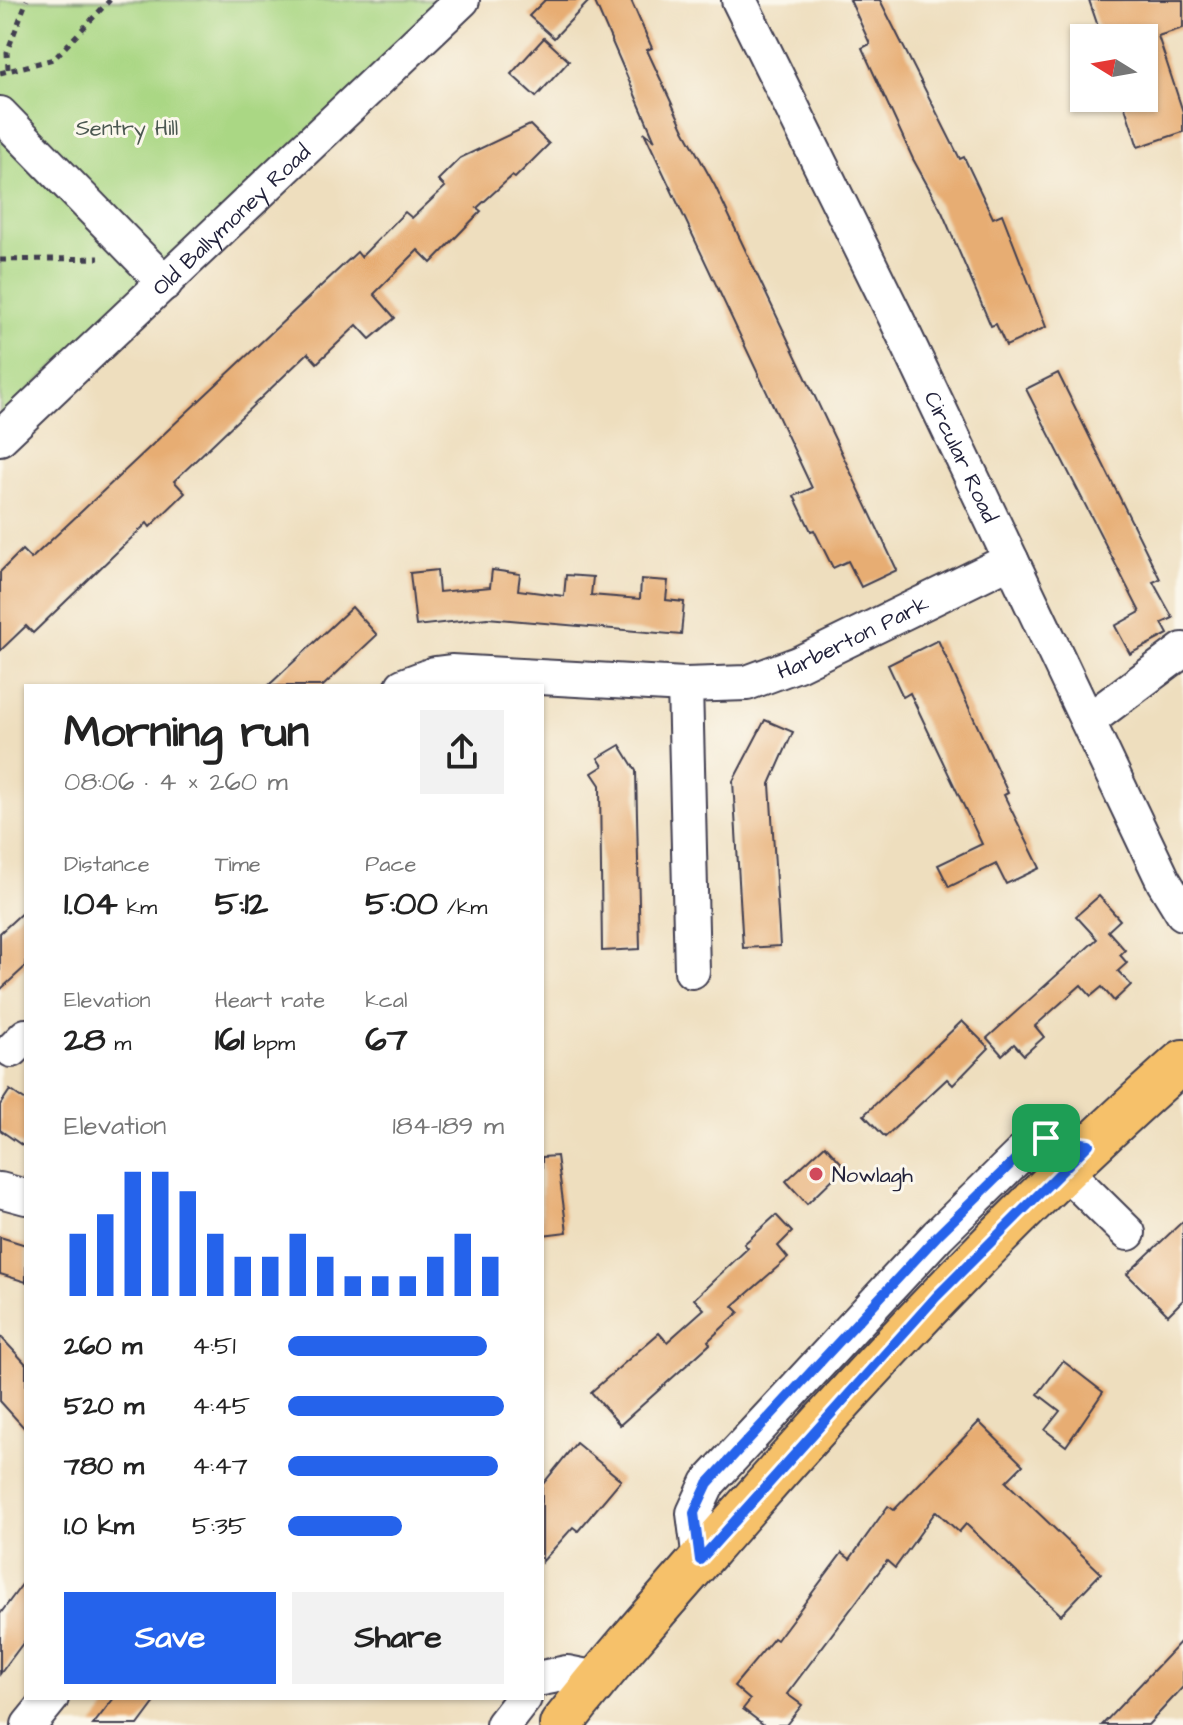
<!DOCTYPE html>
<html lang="en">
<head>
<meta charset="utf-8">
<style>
  :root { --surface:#fff; --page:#f2f2f2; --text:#222; --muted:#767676; --accent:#2563eb }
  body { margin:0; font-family:"Architects Daughter",sans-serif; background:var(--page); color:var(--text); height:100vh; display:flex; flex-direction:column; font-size:30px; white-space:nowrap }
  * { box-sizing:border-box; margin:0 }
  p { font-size:26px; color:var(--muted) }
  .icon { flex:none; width:44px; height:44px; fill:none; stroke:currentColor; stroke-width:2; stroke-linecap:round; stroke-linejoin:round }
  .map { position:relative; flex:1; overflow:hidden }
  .sheet { position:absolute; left:24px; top:684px; width:520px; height:1016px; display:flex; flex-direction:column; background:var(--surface); border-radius:0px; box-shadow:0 2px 6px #0004 }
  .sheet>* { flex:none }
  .needle { width:52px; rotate:281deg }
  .tools { position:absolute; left:1070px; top:24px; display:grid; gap:16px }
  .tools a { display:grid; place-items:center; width:88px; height:88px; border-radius:0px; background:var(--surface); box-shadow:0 2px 6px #0004; font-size:40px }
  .pin { position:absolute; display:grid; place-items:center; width:68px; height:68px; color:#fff; margin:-34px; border-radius:16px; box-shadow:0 4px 12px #0006 }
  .round { display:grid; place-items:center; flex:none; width:84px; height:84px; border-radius:0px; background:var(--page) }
  .summary { display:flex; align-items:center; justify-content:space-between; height:136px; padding:0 40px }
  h1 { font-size:44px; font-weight:800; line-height:60px }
  .stats { display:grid; grid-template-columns:repeat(3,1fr); gap:12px; height:136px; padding:8px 40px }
  .stats div { display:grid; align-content:center }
  .stats b { font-size:34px; font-weight:800 }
  .stats small { font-size:22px; font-weight:400 }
  .stats p { font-size:22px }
  .chart { height:224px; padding:16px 40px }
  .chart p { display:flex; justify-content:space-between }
  .chart svg { width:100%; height:144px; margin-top:8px; stroke:var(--accent); stroke-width:6 }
  .button { display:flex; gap:16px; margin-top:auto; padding:16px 40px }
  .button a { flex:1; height:92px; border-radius:0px; background:var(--accent); color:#fff; font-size:32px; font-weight:800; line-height:92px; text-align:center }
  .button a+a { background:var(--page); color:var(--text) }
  ul { padding:0 40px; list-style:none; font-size:26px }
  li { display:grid; grid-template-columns:128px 96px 1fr; align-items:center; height:60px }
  li i { height:20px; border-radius:10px; background:var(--accent) }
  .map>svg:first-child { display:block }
  .green { fill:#aad784; stroke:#667c60; stroke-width:2 }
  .building { fill:#e7ad73 }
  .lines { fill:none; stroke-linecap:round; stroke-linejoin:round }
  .minor-casing { stroke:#413e4f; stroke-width:38 }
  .major-casing { stroke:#413e4f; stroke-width:46 }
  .path { stroke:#413e4f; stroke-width:5; stroke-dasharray:6 6; stroke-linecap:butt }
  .minor { stroke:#fff; stroke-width:34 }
  .major { stroke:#f6c16b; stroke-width:42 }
  .route-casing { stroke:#fff; stroke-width:16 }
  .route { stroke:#2563eb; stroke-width:10 }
  .poi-dot { fill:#d1495b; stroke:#fbf7ec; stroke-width:3 }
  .labels { text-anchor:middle; stroke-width:6; stroke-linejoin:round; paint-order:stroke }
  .park-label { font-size:22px; fill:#4b5851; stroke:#fbf7ec }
  .street-label { font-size:22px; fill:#22223b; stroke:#fbf7ec }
  .poi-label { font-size:22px; fill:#22223b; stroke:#fbf7ec; text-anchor:start }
</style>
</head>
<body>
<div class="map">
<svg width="1183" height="1725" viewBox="0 0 1183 1725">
  <rect width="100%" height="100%" fill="#fbf7ec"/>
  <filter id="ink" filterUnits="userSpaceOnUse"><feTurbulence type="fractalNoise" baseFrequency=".0125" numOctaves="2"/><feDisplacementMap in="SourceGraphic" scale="16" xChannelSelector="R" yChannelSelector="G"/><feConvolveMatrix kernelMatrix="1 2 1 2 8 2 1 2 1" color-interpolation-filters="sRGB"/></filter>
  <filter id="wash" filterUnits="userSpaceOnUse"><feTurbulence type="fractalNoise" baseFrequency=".006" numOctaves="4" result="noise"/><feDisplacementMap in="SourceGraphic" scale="32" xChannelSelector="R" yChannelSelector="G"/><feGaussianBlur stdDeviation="1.8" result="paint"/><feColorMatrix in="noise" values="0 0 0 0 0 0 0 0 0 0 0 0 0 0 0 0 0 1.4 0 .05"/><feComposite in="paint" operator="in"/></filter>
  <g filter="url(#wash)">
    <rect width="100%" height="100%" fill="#eedebe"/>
    <path class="green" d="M0,0H450L0,417Z"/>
    <g id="blocks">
      <g class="building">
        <path d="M545,0H590L554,38L529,16Z"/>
        <path d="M594,0H631L652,48L647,50L684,130L715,186L897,570L861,587L848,561L833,568L814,530L811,531L794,496L812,488L644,132L655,141Z"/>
        <path d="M850,0H880L960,159L964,157L993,218L1002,214L1046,327L1006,346L996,324L991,326L942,212L913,159L862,48L870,44Z"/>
        <path d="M1089,0H1183V28L1158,36L1183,112V132L1138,147L1122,98H1144V38H1102Z"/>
        <path d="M544,38L569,61L536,97L511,74Z"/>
        <path d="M530,125L549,144L515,178L512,176L477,208L481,211L431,263L418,250L374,294L395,318L370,339L357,325L317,363L308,353L174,481L185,493L150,527L147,523L33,633L26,626L0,651V572L22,550L31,559L357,252L361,257L405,212L412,218L445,187L438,180L460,158Z"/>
        <path d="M1058,373L1160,579L1153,582L1173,618L1162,623L1168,634L1130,654L1115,626L1140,612L1026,389Z"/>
        <path d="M437,570L439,592L490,587L492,570L520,574L518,590L564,596L566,575L593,577L591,595L640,599L641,579L668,581L666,600L684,602L681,635L487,618L416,626L410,573Z"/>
        <path d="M352,607L377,635L323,686H268Z"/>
        <path d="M938,640L1008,793L1004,795L1040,868L1006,884L996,864L949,887L938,865L982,844L910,693L903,697L888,665Z"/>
        <path d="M765,720L793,732L770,784L780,946L743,948L733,781Z"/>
        <path d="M620,745L636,771L640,949L602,951L600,785L592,773L603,766L598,758Z"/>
        <path d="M1099,896L1120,920L1108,931L1125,950L1120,955L1127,963L1118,971L1131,985L1114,1001L1102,987L1091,996L1081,985L1035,1026L1044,1037L1024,1055L1014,1044L1002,1055L987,1038L1097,939L1076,916Z"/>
        <path d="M26,909V966L0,990V933Z"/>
        <path d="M962,1021L989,1048L953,1085L947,1079L885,1137L864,1115Z"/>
        <path d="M10,1090L26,1101V1148L0,1130V1105Z"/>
        <path d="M825,1145L845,1167L807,1204L786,1181Z"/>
        <path d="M557,1156L567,1232L542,1235V1157Z"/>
        <path d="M776,1215L792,1232L778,1246L788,1258L733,1306L739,1312L708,1341L710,1344L620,1425L591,1392L659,1333L667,1342L704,1309L694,1299L748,1248L744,1244Z"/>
        <path d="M1183,1221V1300L1168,1315L1127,1274Z"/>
        <path d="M0,1237L26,1245V1282L0,1274Z"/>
        <path d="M0,1336L26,1364V1430L0,1401Z"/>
        <path d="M1063,1361L1103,1392L1066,1446L1045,1430L1060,1411L1038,1394Z"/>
        <path d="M979,1422L1023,1465L1006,1482L1101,1573L1061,1615L966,1524L959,1532L936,1511L895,1568L887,1561L787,1694L802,1705L786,1725H764L743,1709L750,1700L734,1686L774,1638L777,1640L842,1553L850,1559L888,1506L894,1510Z"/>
        <path d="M576,1443L621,1480L578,1531L573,1527L542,1562V1485Z"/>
        <path d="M26,1579V1639L0,1674V1614Z"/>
        <path d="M1183,1639V1687L1148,1725H1102Z"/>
        <path d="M114,1698H158L138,1725H93Z"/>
      </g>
    </g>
  </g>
  <g filter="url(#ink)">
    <use href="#blocks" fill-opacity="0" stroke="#413e4f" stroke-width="2"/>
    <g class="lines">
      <g class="minor-casing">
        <g id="minor">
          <path id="s1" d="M739,0L896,318L1164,882L1183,913"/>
          <path d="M0,114L165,283"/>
          <path id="s2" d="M0,438L462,0"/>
          <path d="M685,685L692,971"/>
          <path id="s3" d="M403,686L435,674L451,672L685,685L747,683L798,664L1011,560"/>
          <path d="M1088,721L1183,650"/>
          <path d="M12,1050L26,1036"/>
          <path d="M1065,1171L1128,1233"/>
          <path d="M0,1190L26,1197"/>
          <path d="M700,1560L694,1513L708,1483L938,1235L1030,1145L1046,1138L1089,1144"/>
          <path d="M542,1678L567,1673L597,1679"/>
          <path d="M29,1725L51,1698"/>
          <path d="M503,1725L524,1698"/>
        </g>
      </g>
      <g class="major-casing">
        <path id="major" d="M561,1725C618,1652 681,1582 742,1512C881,1354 1025,1201 1183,1061"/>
      </g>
      <g class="path">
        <path d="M8,69L7,52L27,0"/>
        <path d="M0,73L54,59L110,0"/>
        <path d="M0,260L99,258"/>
      </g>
      <use href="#minor" class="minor"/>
      <use href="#major" class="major"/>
    </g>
  </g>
  <g class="lines" filter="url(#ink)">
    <g class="route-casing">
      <path id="route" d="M1046,1138L1089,1144L936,1297L700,1560L694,1513L708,1483L938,1235L1030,1145Z"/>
    </g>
    <use href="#route" class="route"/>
  </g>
  <circle class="poi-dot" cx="816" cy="1174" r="8"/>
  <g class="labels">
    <g class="park-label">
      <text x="127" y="135">Sentry Hill</text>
    </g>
    <g class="street-label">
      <text dy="8" stroke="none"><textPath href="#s2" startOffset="318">Old Ballymoney Road</textPath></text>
      <text dy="8" stroke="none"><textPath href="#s1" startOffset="508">Circular Road</textPath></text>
      <text dy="8" stroke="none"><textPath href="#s3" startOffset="462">Harberton Park</textPath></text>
    </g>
    <g class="poi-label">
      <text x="832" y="1182">Nowlagh</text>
    </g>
  </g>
</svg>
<div class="tools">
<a><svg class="needle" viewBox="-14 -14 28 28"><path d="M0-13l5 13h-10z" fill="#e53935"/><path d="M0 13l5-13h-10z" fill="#767676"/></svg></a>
</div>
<div class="pin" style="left:1046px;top:1138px;background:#1e9e55"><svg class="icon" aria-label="arrive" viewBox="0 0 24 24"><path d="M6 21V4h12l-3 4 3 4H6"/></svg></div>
<section class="sheet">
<div class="summary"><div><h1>Morning run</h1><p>08:06 · 4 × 260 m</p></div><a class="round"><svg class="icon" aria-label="share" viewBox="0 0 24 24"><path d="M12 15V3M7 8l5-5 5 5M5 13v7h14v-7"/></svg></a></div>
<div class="stats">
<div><p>Distance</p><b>1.04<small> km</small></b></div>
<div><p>Time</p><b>5:12</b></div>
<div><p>Pace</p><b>5:00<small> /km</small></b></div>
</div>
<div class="stats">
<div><p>Elevation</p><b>28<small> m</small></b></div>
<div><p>Heart rate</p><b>161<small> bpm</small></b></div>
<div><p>kcal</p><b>67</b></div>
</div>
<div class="chart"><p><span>Elevation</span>184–189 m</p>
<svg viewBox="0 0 160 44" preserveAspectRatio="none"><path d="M5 44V25M15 44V19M25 44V6M35 44V6M45 44V12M55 44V25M65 44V32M75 44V32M85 44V25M95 44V32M105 44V38M115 44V38M125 44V38M135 44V32M145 44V25M155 44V32"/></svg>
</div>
<ul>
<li><b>260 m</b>4:51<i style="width:92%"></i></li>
<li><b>520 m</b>4:45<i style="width:100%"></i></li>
<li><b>780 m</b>4:47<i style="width:97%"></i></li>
<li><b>1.0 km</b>5:35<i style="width:53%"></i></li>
</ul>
<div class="button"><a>Save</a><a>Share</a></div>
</section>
</div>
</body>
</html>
